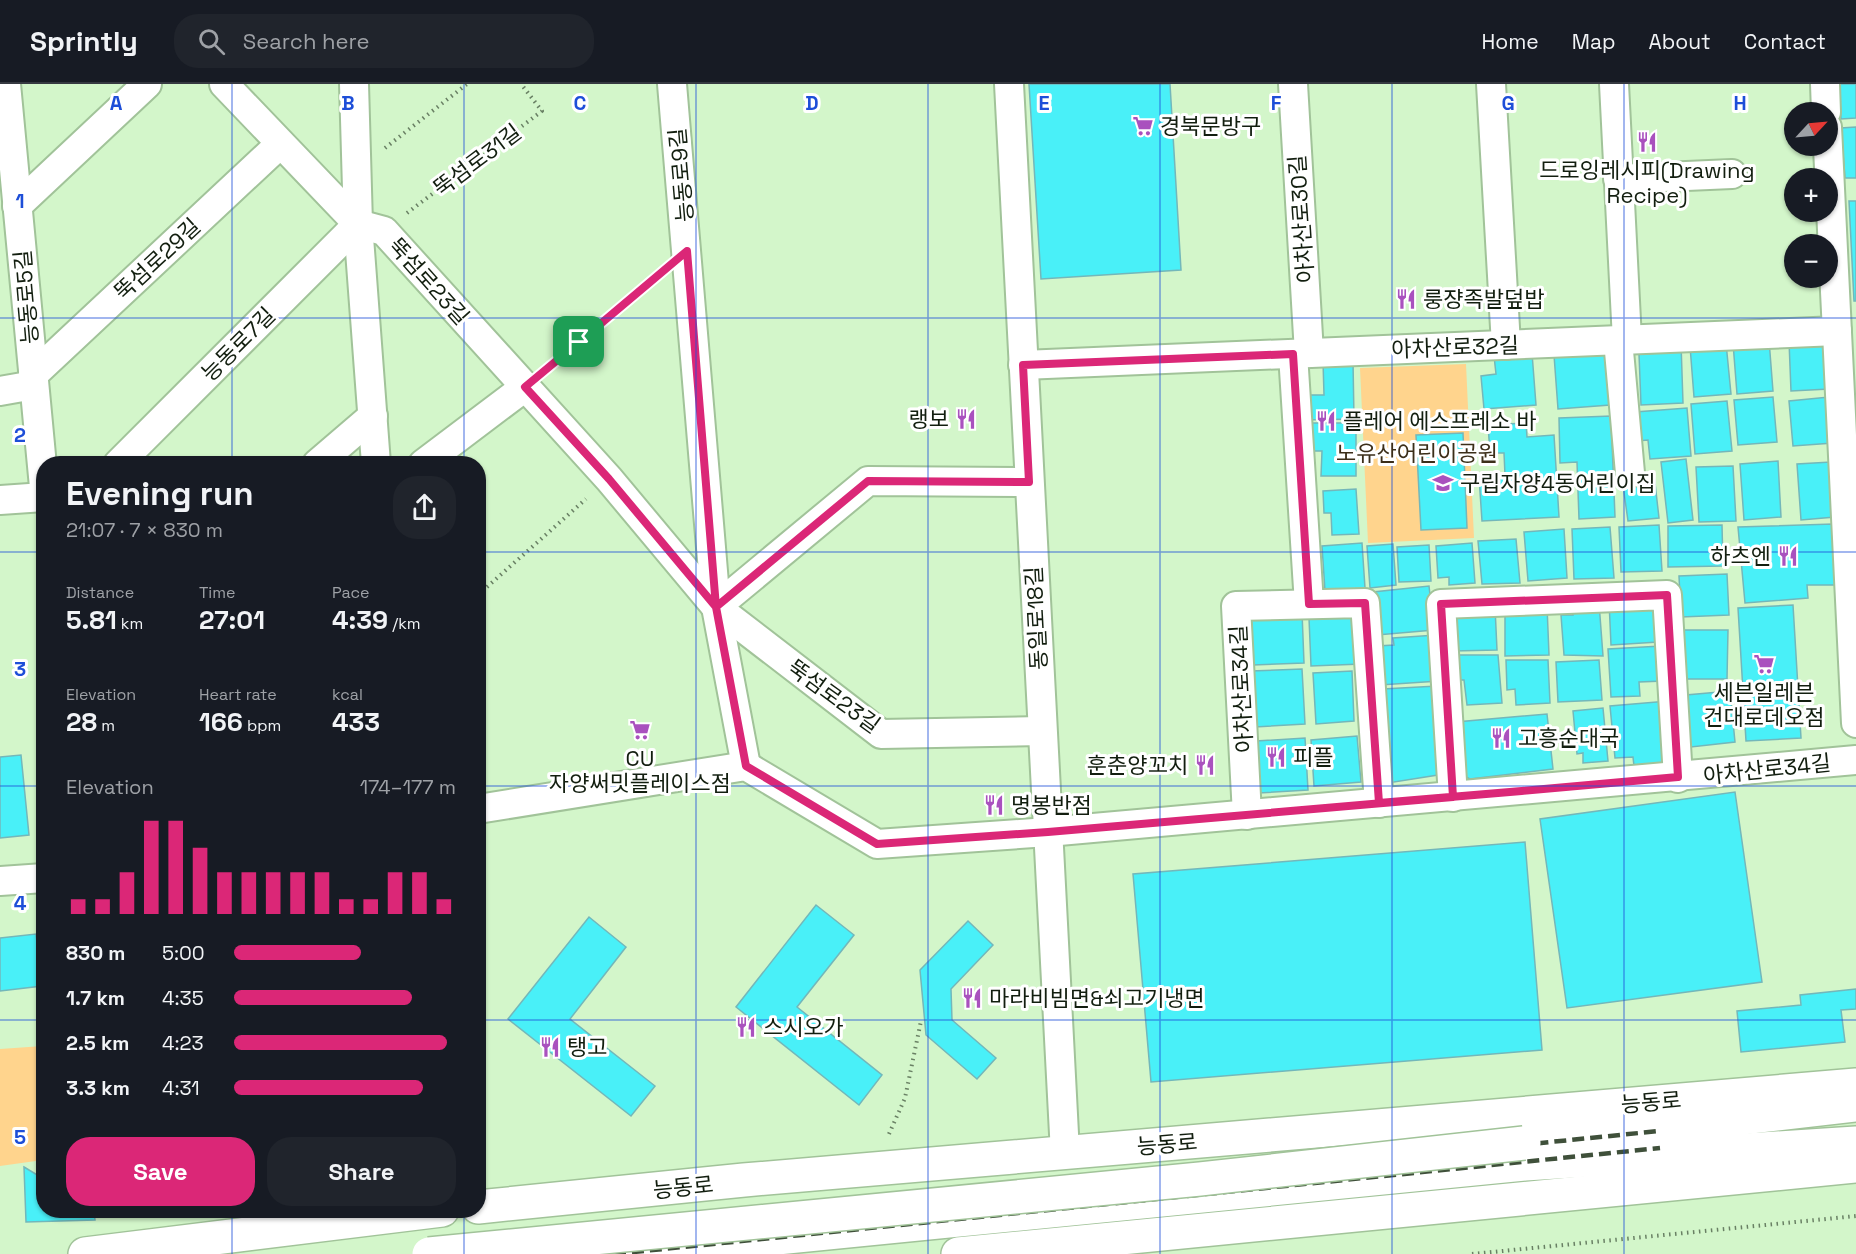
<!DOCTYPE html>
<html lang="en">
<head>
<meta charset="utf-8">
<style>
  :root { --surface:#171b24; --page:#20242c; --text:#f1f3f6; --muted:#9ea1a6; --line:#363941; --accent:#db2777 }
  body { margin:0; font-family:"Space Grotesk","Noto Sans KR",sans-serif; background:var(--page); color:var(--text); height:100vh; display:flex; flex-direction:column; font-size:22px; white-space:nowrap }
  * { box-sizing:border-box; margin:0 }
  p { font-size:20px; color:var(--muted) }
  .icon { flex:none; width:33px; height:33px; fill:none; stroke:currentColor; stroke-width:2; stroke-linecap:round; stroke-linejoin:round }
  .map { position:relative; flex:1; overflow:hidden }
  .drawer { position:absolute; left:36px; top:372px; width:450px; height:762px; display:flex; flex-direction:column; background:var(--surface); border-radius:24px; box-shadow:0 2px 4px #0004 }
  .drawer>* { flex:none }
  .needle { width:39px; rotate:64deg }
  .fabs { position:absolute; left:1784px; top:18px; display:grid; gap:12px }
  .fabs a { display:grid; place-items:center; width:54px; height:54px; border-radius:50%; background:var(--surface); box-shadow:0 2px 4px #0004; font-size:30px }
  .pin { position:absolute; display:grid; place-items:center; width:51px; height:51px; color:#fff; margin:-26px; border-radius:12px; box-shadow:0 3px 9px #0006 }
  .round { display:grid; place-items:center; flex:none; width:63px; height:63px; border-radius:24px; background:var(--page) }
  .head { display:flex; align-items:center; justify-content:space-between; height:102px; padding:0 30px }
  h1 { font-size:33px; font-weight:800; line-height:45px }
  .metrics { display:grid; grid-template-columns:repeat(3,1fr); gap:9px; height:102px; padding:6px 30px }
  .metrics div { display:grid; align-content:center }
  .metrics b { font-size:26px; font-weight:800 }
  .metrics small { font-size:16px; font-weight:400 }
  .metrics p { font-size:16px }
  .chart { height:168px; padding:12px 30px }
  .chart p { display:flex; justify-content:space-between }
  .chart svg { width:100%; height:108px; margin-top:6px; stroke:var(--accent); stroke-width:6 }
  .button { display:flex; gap:12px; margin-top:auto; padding:12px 30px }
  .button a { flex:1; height:69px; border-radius:24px; background:var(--accent); color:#fff; font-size:24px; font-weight:800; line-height:69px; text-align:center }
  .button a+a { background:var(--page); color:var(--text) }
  ul { padding:0 30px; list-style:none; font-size:20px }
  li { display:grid; grid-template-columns:96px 72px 1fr; align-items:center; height:45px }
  li i { height:15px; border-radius:8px; background:var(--accent) }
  header { display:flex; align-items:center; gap:36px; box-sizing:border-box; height:84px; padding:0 30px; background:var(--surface); border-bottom:2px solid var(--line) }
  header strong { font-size:28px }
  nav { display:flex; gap:33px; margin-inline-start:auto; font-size:21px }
  .search { width:420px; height:54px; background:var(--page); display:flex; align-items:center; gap:15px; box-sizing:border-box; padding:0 21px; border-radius:24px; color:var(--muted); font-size:22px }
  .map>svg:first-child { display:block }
  .green { fill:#ffd48d }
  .building { fill:#49f0f8; stroke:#73b7ba; stroke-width:1.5 }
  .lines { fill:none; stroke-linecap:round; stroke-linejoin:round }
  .minor-casing { stroke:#a1c399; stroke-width:32 }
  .secondary-casing { stroke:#a1c399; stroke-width:36 }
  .trunk-casing { stroke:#a1c399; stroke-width:36 }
  .path { stroke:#698064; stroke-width:4; stroke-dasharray:1.5 4.5; stroke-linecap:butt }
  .minor { stroke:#fff; stroke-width:28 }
  .secondary { stroke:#fff; stroke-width:33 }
  .trunk { stroke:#fff; stroke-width:33 }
  .rail { stroke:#3f503a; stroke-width:4.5; stroke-dasharray:12 6; stroke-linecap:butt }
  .trunk-bridge-casing { stroke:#a1c399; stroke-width:36; stroke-linecap:butt }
  .trunk-bridge { stroke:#fff; stroke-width:33 }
  .route-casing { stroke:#fff; stroke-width:12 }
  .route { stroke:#db2777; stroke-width:8 }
  .grid { fill:none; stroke:#1d4ed8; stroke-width:1.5; stroke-opacity:0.55 }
  .labels { text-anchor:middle; stroke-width:6; stroke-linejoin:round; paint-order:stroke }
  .poi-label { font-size:22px; fill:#121e0f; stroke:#fff; text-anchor:start }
  .street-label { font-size:22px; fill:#121e0f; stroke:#fff }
  .park-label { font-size:22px; fill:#3b2e19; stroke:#fff }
  .grid-label { font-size:20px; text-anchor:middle; font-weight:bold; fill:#1d4ed8; stroke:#fff; stroke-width:6; stroke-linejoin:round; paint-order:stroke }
</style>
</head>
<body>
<header>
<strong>Sprintly</strong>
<div class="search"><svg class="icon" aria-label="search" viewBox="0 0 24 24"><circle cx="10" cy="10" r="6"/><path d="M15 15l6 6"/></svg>Search here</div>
<nav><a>Home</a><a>Map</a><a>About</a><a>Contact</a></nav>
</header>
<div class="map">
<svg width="1856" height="1170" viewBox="0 0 1856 1170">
  <rect width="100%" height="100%" fill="#d3f6ca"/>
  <g class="green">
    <path d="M1466,280L1474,454L1368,459L1360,284Z"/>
    <path d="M43,962V1076L0,1082V965Z"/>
  </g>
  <g class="building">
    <path d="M1029,0H1170L1181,186L1041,195Z"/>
    <path d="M1839,0H1856V34L1841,35Z"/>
    <path d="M1856,43V94H1845L1841,44Z"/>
    <path d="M1849,117H1856V217H1854Z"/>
    <path d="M1826,255L1829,305L1791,307L1789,257Z"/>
    <path d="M1769,256L1773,307L1737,310L1733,259Z"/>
    <path d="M1681,259L1683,319L1641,321L1639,270L1659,269V260Z"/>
    <path d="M1726,259L1731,310L1694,313L1690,262Z"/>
    <path d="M1606,268L1610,321L1558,325L1554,271Z"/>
    <path d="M1532,269L1536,321L1484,325L1481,292L1496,290L1494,272Z"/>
    <path d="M1323,277H1353L1354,335L1303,336V311H1324Z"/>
    <path d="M1773,313L1777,358L1738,361L1734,316Z"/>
    <path d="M1829,313L1833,359L1793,362L1789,317Z"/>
    <path d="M1727,317L1732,367L1695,370L1691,320Z"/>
    <path d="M1687,324L1691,372L1650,375L1648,356L1637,357L1635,328Z"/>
    <path d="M1611,332L1615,433L1579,435L1577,378L1560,379L1559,334Z"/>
    <path d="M1311,339H1356V392H1321L1322,367H1311Z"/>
    <path d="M1526,339L1527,353L1554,351L1559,433L1482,437L1479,393L1505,391L1504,369H1490L1488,341Z"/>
    <path d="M1463,349L1467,444L1421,446L1416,351Z"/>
    <path d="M1686,375L1693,436L1668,439L1661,378Z"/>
    <path d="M1778,377L1781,433L1744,436L1740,380Z"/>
    <path d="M1831,378L1835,433L1801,436L1797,380Z"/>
    <path d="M1733,382L1736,437L1699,438L1696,383Z"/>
    <path d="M1654,390L1659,434L1628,437L1622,394Z"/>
    <path d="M1356,405L1359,450L1332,451L1331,429H1324L1323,407Z"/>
    <path d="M1833,440L1836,501H1807L1808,514L1745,519L1738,443Z"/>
    <path d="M1659,441L1662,487L1621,488L1619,443Z"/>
    <path d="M1722,441L1723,482L1668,483V442Z"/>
    <path d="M1610,443L1614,494L1574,495L1572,445Z"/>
    <path d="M1564,445L1567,494L1528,497L1524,448Z"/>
    <path d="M1516,455L1520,499L1482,500L1478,457Z"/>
    <path d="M1362,459L1365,504L1325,507L1322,462Z"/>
    <path d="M1472,459L1475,499L1449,501V493L1438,494L1436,462Z"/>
    <path d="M1393,460L1396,501L1370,504L1367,462Z"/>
    <path d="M1429,461L1431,497L1399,498L1397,463Z"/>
    <path d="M1727,490L1729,531L1681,533L1679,492Z"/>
    <path d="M1429,502L1434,546L1377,551L1373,508Z"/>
    <path d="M1656,515L1658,558L1611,561L1609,517Z"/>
    <path d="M1571,519H1599L1603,572L1564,571L1561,531H1573Z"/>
    <path d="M1793,521L1801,654L1746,657L1738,524Z"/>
    <path d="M1547,522L1549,571L1505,572V524Z"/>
    <path d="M1449,523H1495L1497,566L1453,567Z"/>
    <path d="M1302,528L1304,579L1253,581L1251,530Z"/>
    <path d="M1359,531L1361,580L1311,582L1309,534Z"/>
    <path d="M1682,546H1728L1727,595H1682Z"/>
    <path d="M1436,551L1439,597L1380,601L1377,562L1394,561L1393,554Z"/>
    <path d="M1661,562L1663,597L1639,598L1640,612L1611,613L1608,565Z"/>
    <path d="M1453,571H1498L1502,619L1467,621L1464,596H1455Z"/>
    <path d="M1506,576H1548L1550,619L1516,621L1515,605L1507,606Z"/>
    <path d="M1599,576L1602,616L1558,618L1556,578Z"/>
    <path d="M1302,585L1305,640L1255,643L1251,587Z"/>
    <path d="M1352,587L1354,637L1316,640L1313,589Z"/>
    <path d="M1437,602L1444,690L1388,699L1383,605Z"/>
    <path d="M1730,607L1735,658L1691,663L1686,611Z"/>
    <path d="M1668,617L1666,680L1634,682L1633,673L1615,674L1610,622Z"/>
    <path d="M1603,624L1608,677L1583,679V669L1577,670L1573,627Z"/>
    <path d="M1547,630L1553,685L1470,695L1462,691L1456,638Z"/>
    <path d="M1357,652L1361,698L1314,702L1311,656Z"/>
    <path d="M1305,654L1308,706L1259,709L1256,657Z"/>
    <path d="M21,671L29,751L0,754V673Z"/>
    <path d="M1735,708L1762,898L1567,924L1540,735Z"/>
    <path d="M1525,758L1542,966L1151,998L1133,790Z"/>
    <path d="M816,821L854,851L797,923L882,991L859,1021L736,923Z"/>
    <path d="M589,833L626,863L570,935L655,1002L631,1032L508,935Z"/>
    <path d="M968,837L993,861L951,905L952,936L996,974L977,995L926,951L920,886Z"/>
    <path d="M36,850L42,902L0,907V854Z"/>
    <path d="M1856,905V925L1841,926L1845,958L1741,968L1737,927L1801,921L1800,911Z"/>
    <path d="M24,1083L44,1095V1126H94L95,1136L26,1138Z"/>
  </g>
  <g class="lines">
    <g class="minor-casing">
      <g id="minor">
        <path d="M6,0L44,403"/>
        <path d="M224,0L358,140L384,147L609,395L716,523L881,650L1042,647"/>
        <path d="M354,0L358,140L376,380"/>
        <path d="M672,0L716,523L746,682"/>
        <path d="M1009,0L1065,1069"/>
        <path d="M1293,0L1309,269"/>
        <path d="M1491,0L1506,261"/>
        <path d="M1614,0L1627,256"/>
        <path d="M1825,0L1826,28"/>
        <path d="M1827,43L1856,639"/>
        <path d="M1618,95L1732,90"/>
        <path d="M17,122L147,0"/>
        <path d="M1618,256L1630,389"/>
        <path d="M1293,270L1309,520"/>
        <path d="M1023,281L1837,247"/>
        <path d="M33,291L280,60"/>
        <path d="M0,307L34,301"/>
        <path d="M118,380L358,140"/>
        <path d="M317,380L373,332"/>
        <path d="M423,380L525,303"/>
        <path d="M0,416L44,413"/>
        <path d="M716,523L868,397L1029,398"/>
        <path d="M1453,713L1441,520L1667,511L1678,694"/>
        <path d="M478,725L746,682L877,760L1048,748L1856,676"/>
        <path d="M1247,731L1236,522L1365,519L1379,719"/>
        <path d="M0,797L44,794"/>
      </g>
    </g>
    <g class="secondary-casing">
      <g id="secondary">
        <path d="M478,1123L744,1096L1856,1001"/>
        <path d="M85,1170L442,1126"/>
        <path d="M958,1170L1856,1082"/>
      </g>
    </g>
    <g class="trunk-casing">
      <g id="trunk">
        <path d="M1524,1059L1856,1021"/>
        <path d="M616,1170L1525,1080L1856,1059"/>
      </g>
    </g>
    <g class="path">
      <path d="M385,64L467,0"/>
      <path d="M407,129L542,27L521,0"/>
      <path d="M549,283L658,192"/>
      <path d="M478,511L586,415"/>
      <path d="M889,1050L905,1014L921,937"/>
      <path d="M1472,1170L1856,1132"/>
    </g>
    <use href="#minor" class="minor"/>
    <use href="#secondary" class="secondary"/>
    <use href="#trunk" class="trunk"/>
    <g class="rail">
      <path d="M444,1170L1659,1047"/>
      <path d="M614,1170L1660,1064"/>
    </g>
    <g class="trunk-bridge-casing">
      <path id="trunk-bridge" d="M429,1170L1200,1095L1524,1059"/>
    </g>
    <use href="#trunk-bridge" class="trunk-bridge"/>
  </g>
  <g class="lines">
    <g class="route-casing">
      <path id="route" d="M579,258L525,303L609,395L716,523L746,682L877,760L1048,748L1453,713L1441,520L1667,511L1678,693C1578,702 1479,711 1379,719L1365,519L1309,520L1293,270L1023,281L1029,398L868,397L716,523L687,167L579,258"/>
    </g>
    <use href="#route" class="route"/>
  </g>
  <path class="grid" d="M232,0V380M464,0V380M696,0V1170M928,0V1170M1160,0V1170M1392,0V1170M1624,0V1170M0,234H1856M0,468H44M478,468H1856M0,702H44M478,702H1856M0,936H44M478,936H1856M232,1126V1170M464,1126V1170"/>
  <defs>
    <g id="supermarket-bare" transform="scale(1.62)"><path d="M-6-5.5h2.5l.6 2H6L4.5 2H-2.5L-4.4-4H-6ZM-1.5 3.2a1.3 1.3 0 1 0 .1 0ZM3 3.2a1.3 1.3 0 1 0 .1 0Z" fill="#a951be" stroke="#fff" stroke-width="2.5" paint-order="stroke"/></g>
    <g id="restaurant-bare" transform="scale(1.62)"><path d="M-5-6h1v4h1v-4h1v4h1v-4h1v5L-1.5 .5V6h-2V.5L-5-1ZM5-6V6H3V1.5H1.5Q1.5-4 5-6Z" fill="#a951be" stroke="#fff" stroke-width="2.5" paint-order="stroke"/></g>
    <g id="school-bare" transform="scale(1.62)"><path d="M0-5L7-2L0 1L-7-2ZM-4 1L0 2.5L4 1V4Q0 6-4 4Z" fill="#a951be" stroke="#fff" stroke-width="2.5" paint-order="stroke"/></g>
  </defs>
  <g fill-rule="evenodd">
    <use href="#supermarket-bare" x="1143" y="42"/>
    <use href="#restaurant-bare" x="1647" y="58"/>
    <use href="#restaurant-bare" x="1406" y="215"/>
    <use href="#restaurant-bare" x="966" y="335"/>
    <use href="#restaurant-bare" x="1326" y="337"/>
    <use href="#school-bare" x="1443" y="399"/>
    <use href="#restaurant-bare" x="1788" y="472"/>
    <use href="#supermarket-bare" x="1764" y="580"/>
    <use href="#supermarket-bare" x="640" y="646"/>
    <use href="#restaurant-bare" x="1501" y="654"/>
    <use href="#restaurant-bare" x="1276" y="673"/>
    <use href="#restaurant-bare" x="1205" y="681"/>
    <use href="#restaurant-bare" x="994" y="721"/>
    <use href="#restaurant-bare" x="972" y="914"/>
    <use href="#restaurant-bare" x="746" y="943"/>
    <use href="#restaurant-bare" x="550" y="963"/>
  </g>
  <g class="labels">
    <g class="poi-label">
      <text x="1160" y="50">경북문방구</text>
      <text x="1647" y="94" text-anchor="middle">드로잉레시피(Drawing<tspan x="1647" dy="25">Recipe)</tspan></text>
      <text x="1423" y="223">룽쟝족발덮밥</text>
      <text x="949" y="343" text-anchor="end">랭보</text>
      <text x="1343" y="345">플레어 에스프레소 바</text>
      <text x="1460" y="407">구립자양4동어린이집</text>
      <text x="1771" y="480" text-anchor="end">하츠엔</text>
      <text x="1764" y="616" text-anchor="middle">세븐일레븐<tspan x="1764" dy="25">건대로데오점</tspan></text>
      <text x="1518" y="662">고흥순대국</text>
      <text x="1293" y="681">피플</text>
      <text x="640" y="682" text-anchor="middle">CU<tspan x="640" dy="25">자양써밋플레이스점</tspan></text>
      <text x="1188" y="689" text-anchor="end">훈춘양꼬치</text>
      <text x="1011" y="729">명봉반점</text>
      <text x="989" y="922">마라비빔면&amp;쇠고기냉면</text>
      <text x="763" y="951">스시오가</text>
      <text x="567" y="971">탱고</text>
    </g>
    <g class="street-label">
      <text transform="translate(477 76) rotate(-37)" y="8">뚝섬로31길</text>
      <text transform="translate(681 91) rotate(-95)" y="8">능동로9길</text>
      <text transform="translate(1301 135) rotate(-94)" y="8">아차산로30길</text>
      <text transform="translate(157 175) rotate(-43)" y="8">뚝섬로29길</text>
      <text transform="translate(429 197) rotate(48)" y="8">뚝섬로23길</text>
      <text transform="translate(26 213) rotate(-95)" y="8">능동로5길</text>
      <text transform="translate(238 260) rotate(-45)" y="8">능동로7길</text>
      <text transform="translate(1455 263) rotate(-2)" y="8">아차산로32길</text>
      <text transform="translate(1036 534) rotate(-93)" y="8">동일로18길</text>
      <text transform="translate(1241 605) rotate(-93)" y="8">아차산로34길</text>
      <text transform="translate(834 612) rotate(36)" y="8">뚝섬로23길</text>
      <text transform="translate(1767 685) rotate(-6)" y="8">아차산로34길</text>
      <text transform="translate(1651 1018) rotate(-5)" y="8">능동로</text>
      <text transform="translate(1167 1060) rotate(-5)" y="8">능동로</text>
      <text transform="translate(683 1103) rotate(-6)" y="8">능동로</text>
    </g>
    <g class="park-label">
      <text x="1417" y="377">노유산어린이공원</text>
    </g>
  </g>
  <g class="grid-label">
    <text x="116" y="26">A</text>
    <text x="348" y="26">B</text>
    <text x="580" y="26">C</text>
    <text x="812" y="26">D</text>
    <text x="1044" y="26">E</text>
    <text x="1276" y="26">F</text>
    <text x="1508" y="26">G</text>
    <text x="1740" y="26">H</text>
    <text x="20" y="124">1</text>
    <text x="20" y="358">2</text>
    <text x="20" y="592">3</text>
    <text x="20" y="826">4</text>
    <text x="20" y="1060">5</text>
  </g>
</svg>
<div class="fabs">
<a><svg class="needle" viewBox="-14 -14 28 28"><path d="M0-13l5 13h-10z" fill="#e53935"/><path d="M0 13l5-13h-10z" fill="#9ea1a6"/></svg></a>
<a>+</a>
<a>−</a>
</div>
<div class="pin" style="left:579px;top:258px;background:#1e9e55"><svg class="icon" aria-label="arrive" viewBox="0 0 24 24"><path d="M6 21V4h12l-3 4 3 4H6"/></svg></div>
<section class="drawer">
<div class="head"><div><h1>Evening run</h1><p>21:07 · 7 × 830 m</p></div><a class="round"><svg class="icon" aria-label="share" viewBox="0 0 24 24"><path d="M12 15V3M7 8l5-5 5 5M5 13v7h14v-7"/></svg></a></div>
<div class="metrics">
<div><p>Distance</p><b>5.81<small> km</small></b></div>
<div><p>Time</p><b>27:01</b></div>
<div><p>Pace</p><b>4:39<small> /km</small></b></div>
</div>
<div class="metrics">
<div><p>Elevation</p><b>28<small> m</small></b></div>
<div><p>Heart rate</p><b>166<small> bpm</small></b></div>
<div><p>kcal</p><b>433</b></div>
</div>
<div class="chart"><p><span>Elevation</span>174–177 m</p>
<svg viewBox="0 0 160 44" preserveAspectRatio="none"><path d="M5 44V38M15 44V38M25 44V27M35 44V6M45 44V6M55 44V17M65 44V27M75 44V27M85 44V27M95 44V27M105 44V27M115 44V38M125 44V38M135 44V27M145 44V27M155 44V38"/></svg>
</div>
<ul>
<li><b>830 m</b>5:00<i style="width:57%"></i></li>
<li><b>1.7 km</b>4:35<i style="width:80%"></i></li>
<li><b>2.5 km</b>4:23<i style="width:96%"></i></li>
<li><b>3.3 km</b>4:31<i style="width:85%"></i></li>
</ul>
<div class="button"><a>Save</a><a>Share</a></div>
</section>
</div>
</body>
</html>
